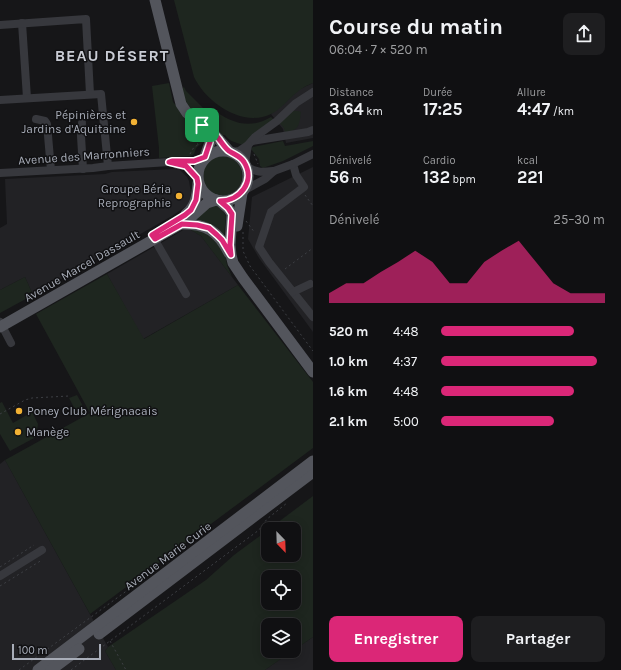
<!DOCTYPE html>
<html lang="fr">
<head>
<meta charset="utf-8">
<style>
  :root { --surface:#101012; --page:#1e1e20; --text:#f1f3f6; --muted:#9c9d9f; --line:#303032; --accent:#db2777 }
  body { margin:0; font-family:Karla,sans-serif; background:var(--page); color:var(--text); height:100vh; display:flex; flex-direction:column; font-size:15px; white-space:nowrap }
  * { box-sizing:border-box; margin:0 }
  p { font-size:13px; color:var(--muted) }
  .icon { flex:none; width:22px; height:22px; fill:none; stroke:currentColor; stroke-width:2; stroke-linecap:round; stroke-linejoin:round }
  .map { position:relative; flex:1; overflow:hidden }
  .details { display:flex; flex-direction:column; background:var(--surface); width:308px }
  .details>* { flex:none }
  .needle { width:26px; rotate:157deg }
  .tools { position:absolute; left:261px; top:522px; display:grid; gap:8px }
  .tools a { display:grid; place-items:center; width:40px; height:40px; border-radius:8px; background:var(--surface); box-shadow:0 2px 10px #0003,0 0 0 1px var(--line); font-size:20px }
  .scale { position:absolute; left:12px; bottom:10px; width:89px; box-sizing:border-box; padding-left:4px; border:2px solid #a8adb8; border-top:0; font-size:11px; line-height:14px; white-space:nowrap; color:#a8adb8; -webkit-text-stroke:3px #111113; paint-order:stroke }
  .pin { position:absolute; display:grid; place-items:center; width:34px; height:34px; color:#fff; margin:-17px; border-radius:8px; box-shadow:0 2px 6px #0006 }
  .round { display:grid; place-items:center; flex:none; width:42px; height:42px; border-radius:8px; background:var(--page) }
  .overview { display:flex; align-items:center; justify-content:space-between; height:68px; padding:0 16px }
  h1 { font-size:22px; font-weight:700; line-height:30px }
  .figures { display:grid; grid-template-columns:repeat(3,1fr); gap:6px; height:68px; padding:4px 16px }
  .figures div { display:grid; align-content:center }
  .figures b { font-size:17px; font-weight:700 }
  .figures small { font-size:11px; font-weight:400 }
  .figures p { font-size:11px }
  .chart { height:112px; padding:8px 16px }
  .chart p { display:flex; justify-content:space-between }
  .chart svg { width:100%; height:72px; margin-top:4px; fill:var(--accent); opacity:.7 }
  .button { display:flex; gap:8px; margin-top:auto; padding:8px 16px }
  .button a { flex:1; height:46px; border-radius:8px; background:var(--accent); color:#fff; font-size:16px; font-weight:700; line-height:46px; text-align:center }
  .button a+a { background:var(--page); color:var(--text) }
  ul { padding:0 16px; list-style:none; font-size:13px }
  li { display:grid; grid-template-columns:64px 48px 1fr; align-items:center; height:30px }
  li i { height:10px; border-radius:5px; background:var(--accent) }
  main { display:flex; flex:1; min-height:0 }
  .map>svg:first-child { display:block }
  .built { fill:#222225 }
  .green { fill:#1e261f; fill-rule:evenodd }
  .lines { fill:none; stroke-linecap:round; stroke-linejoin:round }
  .path { stroke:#3d3f44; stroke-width:1; stroke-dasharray:2 3; stroke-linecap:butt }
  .minor { stroke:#37383d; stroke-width:8 }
  .major { stroke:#53555c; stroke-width:11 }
  .route-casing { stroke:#fff; stroke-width:8 }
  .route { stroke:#db2777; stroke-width:5 }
  .poi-dot { fill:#f2b134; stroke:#111113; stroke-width:1.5 }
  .labels { text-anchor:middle; stroke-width:3; stroke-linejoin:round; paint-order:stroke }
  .poi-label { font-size:12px; fill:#a8adb8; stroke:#111113; text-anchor:end }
  .street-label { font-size:12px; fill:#a8adb8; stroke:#111113 }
  .district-label { font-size:16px; font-weight:bold; letter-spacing:1px; fill:#c9ccd4; stroke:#111113 }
</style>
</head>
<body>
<main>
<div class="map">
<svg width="313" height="670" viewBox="0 0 313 670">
  <rect width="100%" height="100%" fill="#161618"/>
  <g class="built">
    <path d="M313,83V138L286,143L283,129L271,114L300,89Z"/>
    <path d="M313,167V332L259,258L248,239L252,197Z"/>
    <path d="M174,169L180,170L187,177L189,181L191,193L189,204L172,216L33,295L25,277L0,290V228L7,224L5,179L105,174L112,172Z"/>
    <path d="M183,230H191L201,236L238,285L143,339L107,274L154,247L155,249L162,245L161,243Z"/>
    <path d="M5,460L108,647L105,651L116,670H0V464Z"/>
    <path d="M313,637V670H265L292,651H294V650Z"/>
  </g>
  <g class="green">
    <path d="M174,0H313V83C293,90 287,106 271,114C242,128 206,102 194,77Z"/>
    <path d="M169,83L173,102L202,136L204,142L196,148L194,154L190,156L159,158V148L152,86Z"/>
    <path d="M184,87L186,91L210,115L215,111C233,124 251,129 271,117L275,121L243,145C235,142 230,142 225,135H219L191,110L180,91Z"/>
    <path d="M293,111H298L301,112C299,126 299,130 285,133L284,128L279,122Z"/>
    <path d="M283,141L285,146L313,141V146L283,161L263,168L260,166L259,159L251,149L253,147Z"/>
    <circle cx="222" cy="176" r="20"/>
    <path d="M215,205L220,206L226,216L224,236H226L225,241L195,222L204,211Z"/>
    <path d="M191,225L199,227L224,248L227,265L232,277L201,236L191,230H183Z"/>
    <path d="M107,274L144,339L238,285L313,382V448L90,614L5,460L90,413L36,314Z"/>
    <path d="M25,277L33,295L0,313V290Z"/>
    <path d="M77,395L85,410V412L78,415L69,398Z"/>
    <path d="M2,402L13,423L32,412L38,424L36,437L10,451L0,434V403Z"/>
    <path d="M313,496V637L294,650V625H268V651H292L265,670H116L105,651L108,647L206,580L234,555L268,530V555H294V529H269ZM268,577H294V603H268Z"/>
  </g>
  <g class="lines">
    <g class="path">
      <path d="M193,129L198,145"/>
      <path d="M190,154L194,147L200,144"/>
      <path d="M254,154L258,164"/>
      <path d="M305,195L313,206"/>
      <path d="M246,221L255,233"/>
      <path d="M243,232V251L250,266L313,351"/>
      <path d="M285,269L313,248"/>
      <path d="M0,414L25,400L32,398L69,396"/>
      <path d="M0,567L34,545"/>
      <path d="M0,586L42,560"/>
      <path d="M110,641L126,670"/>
      <path d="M19,670L155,570"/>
      <path d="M71,670L259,530L267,519L287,503"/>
    </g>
    <g class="minor">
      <path d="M22,23L27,98"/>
      <path d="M0,25L86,19L90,94"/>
      <path d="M0,100L101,94L108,166"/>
      <path d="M36,119L45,121L47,124L51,170"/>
      <path d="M82,123L81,136L83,169"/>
      <path d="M252,141L308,132L313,130"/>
      <path d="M248,145L255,137L277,121L296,103L313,92"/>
      <path d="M232,152L239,151L248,145L245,163"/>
      <path d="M293,164L296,175L304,187L271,212L259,247L269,262L313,317"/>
      <path d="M177,165L186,166L197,178"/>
      <path d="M274,171L293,164L313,154"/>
      <path d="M0,173L93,168L108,166L169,162L172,161H194L204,159"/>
      <path d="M243,191L265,179L274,171C263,172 255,173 246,166"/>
      <path d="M152,235L186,294"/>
      <path d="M293,292L310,284"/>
      <path d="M0,322L11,343"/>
      <path d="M0,576L42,550"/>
    </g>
    <g class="major">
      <path d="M155,0L181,104L187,113L213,133L229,151"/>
      <path d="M203,128L210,142L205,157"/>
      <circle cx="223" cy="176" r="25"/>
      <path d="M220,201L228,208L232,214L230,245L231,255L233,263L243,278L313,372"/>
      <path d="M186,214C196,206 197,196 198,183"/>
      <path d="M182,224C207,224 218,231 229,253"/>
      <path d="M237,226L242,193"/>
      <path d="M0,327L172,229L189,219L207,203L216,200"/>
      <path d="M99,634L313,472"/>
      <path d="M38,670L313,461"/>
      <path d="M51,670L79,649"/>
    </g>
  </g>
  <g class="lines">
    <g class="route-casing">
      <path id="route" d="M202,125C208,128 215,133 219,139C222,143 225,148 229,151C235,155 240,156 244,162C256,181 240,201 220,201L228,208L232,214L230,245L231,255L222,240L217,235L209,228L197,225L182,224L155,239L152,235L185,215L191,210L196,200L198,184L197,178L186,166L169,162L172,161H194L205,157L210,142Z"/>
    </g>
    <use href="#route" class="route"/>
  </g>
  <g class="poi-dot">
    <circle cx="134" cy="122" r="4"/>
    <circle cx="179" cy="196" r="4"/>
    <circle cx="19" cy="411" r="4"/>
    <circle cx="18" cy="432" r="4"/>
  </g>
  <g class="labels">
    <g class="poi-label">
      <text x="126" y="119">Pépinières et<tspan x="126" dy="14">Jardins d'Aquitaine</tspan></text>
      <text x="171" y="193">Groupe Béria<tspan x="171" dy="14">Reprographie</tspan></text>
      <text x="27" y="415" text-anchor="start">Poney Club Mérignacais</text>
      <text x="26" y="436" text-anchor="start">Manège</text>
    </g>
    <g class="street-label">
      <text transform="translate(84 156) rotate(-4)" y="4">Avenue des Marronniers</text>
      <text transform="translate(82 266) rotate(-30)" y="4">Avenue Marcel Dassault</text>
      <text transform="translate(168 556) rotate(-37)" y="4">Avenue Marie Curie</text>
    </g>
    <g class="district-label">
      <text x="112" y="61">BEAU DÉSERT</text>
    </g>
  </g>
</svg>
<div class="tools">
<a><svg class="needle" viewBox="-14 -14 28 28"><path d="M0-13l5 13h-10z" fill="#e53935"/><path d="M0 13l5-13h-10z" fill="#9c9d9f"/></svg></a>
<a><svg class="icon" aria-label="locate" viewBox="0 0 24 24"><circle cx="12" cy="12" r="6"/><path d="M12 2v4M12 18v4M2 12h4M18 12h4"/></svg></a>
<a><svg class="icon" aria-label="layers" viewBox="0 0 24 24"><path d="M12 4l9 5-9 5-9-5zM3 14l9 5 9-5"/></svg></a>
</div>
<div class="scale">100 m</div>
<div class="pin" style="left:202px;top:125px;background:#1e9e55"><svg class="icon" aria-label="arrive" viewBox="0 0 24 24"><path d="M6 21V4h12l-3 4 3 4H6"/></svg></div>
</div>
<section class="details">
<div class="overview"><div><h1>Course du matin</h1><p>06:04 · 7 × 520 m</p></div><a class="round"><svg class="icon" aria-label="share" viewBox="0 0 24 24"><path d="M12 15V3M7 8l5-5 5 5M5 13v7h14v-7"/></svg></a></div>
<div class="figures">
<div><p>Distance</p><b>3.64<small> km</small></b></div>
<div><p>Durée</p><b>17:25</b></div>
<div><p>Allure</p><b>4:47<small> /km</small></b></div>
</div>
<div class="figures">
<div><p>Dénivelé</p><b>56<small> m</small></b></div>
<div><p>Cardio</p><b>132<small> bpm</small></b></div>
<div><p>kcal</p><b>221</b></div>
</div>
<div class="chart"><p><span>Dénivelé</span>25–30 m</p>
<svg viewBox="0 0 160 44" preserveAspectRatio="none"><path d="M0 44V38L10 32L20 32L30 25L40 19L50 12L60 19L70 32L80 32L90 19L100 12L110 6L120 19L130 32L140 38L150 38L160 38V44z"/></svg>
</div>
<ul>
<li><b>520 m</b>4:48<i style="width:81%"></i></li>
<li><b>1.0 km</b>4:37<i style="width:95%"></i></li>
<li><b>1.6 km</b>4:48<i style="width:81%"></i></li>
<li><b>2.1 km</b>5:00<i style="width:69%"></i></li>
</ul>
<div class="button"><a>Enregistrer</a><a>Partager</a></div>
</section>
</main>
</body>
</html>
